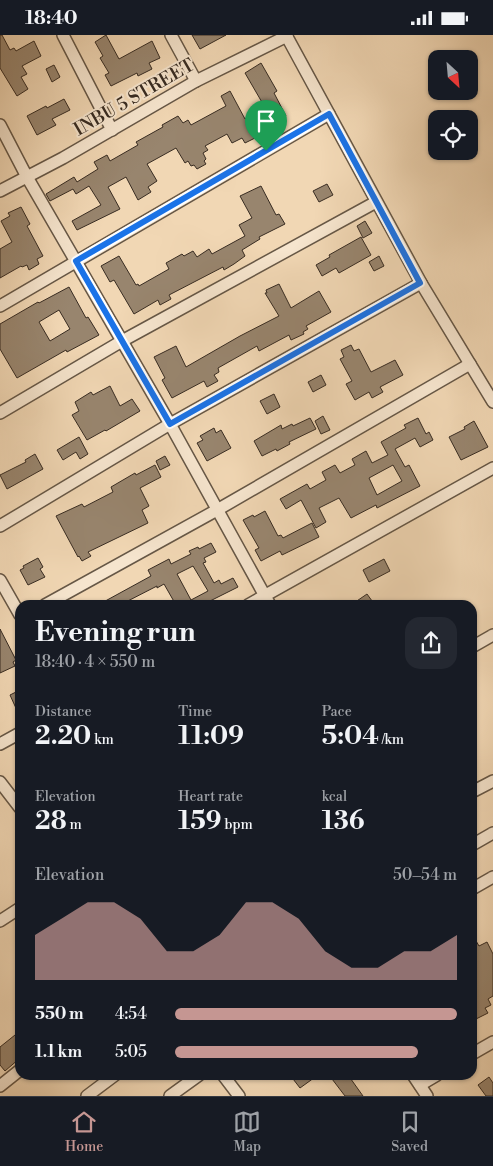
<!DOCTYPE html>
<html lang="en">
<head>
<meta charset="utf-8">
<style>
  :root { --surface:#171b24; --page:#242831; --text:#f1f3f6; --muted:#9ea1a6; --line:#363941; --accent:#c59692 }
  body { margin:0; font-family:"Libre Bodoni",serif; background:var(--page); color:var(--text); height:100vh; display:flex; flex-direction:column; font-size:19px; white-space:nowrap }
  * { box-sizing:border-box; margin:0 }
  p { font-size:16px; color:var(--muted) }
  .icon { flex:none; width:28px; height:28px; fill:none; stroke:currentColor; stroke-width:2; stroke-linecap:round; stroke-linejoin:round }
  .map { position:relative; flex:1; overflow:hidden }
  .details { position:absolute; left:15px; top:565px; width:462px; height:480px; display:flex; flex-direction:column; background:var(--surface); border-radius:15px; box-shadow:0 1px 4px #0004 }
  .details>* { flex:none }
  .needle { width:32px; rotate:154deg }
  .buttons { position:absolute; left:428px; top:15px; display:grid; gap:10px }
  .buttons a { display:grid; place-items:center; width:50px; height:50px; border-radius:10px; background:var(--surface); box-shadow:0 1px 4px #0004; font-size:25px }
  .pin { position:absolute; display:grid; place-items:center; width:42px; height:42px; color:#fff; margin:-51px -21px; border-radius:50% 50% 50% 0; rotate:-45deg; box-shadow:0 0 5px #0007 }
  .pin .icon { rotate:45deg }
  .round { display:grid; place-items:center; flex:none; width:52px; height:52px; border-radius:15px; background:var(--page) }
  .overview { display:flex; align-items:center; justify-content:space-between; height:85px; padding:0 20px }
  h1 { font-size:28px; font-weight:800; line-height:38px }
  .figures { display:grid; grid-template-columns:repeat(3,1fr); gap:8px; height:85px; padding:5px 20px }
  .figures div { display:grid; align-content:center }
  .figures b { font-size:25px; font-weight:800 }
  .figures small { font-size:14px; font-weight:400 }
  .figures p { font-size:14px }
  .chart { height:140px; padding:10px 20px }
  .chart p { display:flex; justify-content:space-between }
  .chart svg { width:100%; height:90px; margin-top:5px; fill:var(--accent); opacity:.7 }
  ul { padding:0 20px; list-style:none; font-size:16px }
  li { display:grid; grid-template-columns:80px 60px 1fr; align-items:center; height:38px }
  li i { height:12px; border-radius:6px; background:var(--accent) }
  .status { display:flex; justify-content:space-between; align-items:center; height:35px; padding:0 25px; background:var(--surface); direction:ltr }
  .status svg { height:14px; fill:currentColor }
  .tab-bar { display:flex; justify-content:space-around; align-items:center; height:70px; border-top:1px solid var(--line); background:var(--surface); font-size:14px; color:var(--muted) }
  .tab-bar a { display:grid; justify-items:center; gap:2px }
  .tab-bar .on { color:var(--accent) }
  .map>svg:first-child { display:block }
  .building { fill:#98856e; stroke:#382c22; fill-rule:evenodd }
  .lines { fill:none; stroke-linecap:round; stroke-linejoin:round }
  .minor-casing { stroke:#665746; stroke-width:14 }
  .minor { stroke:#f6e5ce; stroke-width:11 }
  .route-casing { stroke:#fff; stroke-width:10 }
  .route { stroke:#1a73e8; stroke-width:6 }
  .labels { text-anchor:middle; stroke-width:4; stroke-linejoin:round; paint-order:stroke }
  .street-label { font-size:18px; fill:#382c22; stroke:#f6e5ce }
</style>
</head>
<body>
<div class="status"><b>18:40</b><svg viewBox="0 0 49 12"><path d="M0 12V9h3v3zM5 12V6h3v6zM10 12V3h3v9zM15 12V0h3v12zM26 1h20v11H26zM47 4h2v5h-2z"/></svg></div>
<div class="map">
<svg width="493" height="1061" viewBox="0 0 493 1061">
  <rect width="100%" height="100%" fill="#f1d7b4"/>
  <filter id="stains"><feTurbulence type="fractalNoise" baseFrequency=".004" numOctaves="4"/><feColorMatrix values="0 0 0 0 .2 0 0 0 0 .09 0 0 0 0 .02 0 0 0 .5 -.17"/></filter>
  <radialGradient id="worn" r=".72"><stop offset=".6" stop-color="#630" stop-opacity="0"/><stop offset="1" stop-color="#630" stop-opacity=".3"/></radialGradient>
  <g class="building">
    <path d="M0,0H2L10,15L14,13L16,16L34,6L41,21L22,31L27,39L21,42L28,54L17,61L0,33Z"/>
    <path d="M106,0L119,24L152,6L160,23L149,28L152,34L138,41L137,38L111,51L105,40L109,38L100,23L103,21L95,7Z"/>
    <path d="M192,0H226L200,14Z"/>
    <path d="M261,28L277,56L274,58L286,81L274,88L245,38Z"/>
    <path d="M54,30L60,42L52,47L46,34Z"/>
    <path d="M230,56L245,84L250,81L261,100L245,108L242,103L232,108L227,99L205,111L208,115L203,118L206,124L204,126L206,129L197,134L194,130L191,131L188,126L185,128L176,113L147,129L157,146L148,152L151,157L138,165L126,142L108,152L120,174L77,195L72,186L101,170L89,151L76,159L73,154L50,166L46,159L74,142L77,147L98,134L94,127L107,120L110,126L138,110L136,107L163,92L162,90L178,81L183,88L188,85L191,90L226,71L221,61Z"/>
    <path d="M64,64L70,75L52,84L56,90L37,100L27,81L46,71L47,73Z"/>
    <path d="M327,149L333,160L319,167L313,156Z"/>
    <path d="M261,151L276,180L279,179L285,189L259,202L260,204L242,215L245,221L234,229L224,235L223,232L169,260L171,264L160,270L158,265L134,279L114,245L110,247L101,231L119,221L136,250L138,249L139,251L169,234L166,228L182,219L184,221L193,216L197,222L209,214L212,219L245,201L239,190L252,183L240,161Z"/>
    <path d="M21,172L30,189L27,191L43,221L37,224L39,229L29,235L27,230L22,232L21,231L0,243V214L12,207L1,186L10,181L8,178Z"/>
    <path d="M365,186L372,198L363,203L357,191Z"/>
    <path d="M361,202L371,220L339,238L336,233L322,241L316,230L330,222L329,220Z"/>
    <path d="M379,221L384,231L374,236L369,227Z"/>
    <path d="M279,249L291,273L319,256L331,277L306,291L308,294L303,297L304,299L291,305L289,300L259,316L257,311L218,333L219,337L214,340L218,346L207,352L204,346L172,363L162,345L165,343L154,322L176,311L186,332L240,301L279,281L265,258H267L266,255Z"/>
    <path d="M69,252L86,283L88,282L99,300L67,317L66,315L17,343L0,314V289L38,267L39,268ZM59,275L70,294L50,306L39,287Z"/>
    <path d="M351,310L354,316L359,314L371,337L395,325L403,340L380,352L383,357L372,363L369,357L355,365L346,349L352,346L340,324L344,322L341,315Z"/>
    <path d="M321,340L326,350L313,357L308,347Z"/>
    <path d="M110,351L120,371L132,364L140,376L106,396L105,395L87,405L72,380L79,376L75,367L91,357L93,360Z"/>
    <path d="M274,359L280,372L267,379L260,366Z"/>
    <path d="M323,381L330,395L321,399L315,386Z"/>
    <path d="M310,383L316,394L289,407L290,409L277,416L276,414L262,421L254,406L281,390L282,394L292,389L293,391Z"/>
    <path d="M418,383L426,399L429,397L433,405L420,412L415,403L395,414L405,432L409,430L420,451L377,473L376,470L351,483L339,463L319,473L326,487L316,493L301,465L286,474L280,464L307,449L310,454L326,445L322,437L335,430L340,438L355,430L352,424L366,416L372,428L388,420L381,407L406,393L404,390ZM393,430L402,446L377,460L369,443Z"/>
    <path d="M474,386L488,412L461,425L449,402L465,394L464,392Z"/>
    <path d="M214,393L216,398L221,395L231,413L207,426L197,408L203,405L200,401Z"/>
    <path d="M79,402L88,419L80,424L76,417L63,425L57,415Z"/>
    <path d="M35,419L43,434L7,454L0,440L26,427L25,425Z"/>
    <path d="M165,421L170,430L160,435L156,426Z"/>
    <path d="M155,430L161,442L140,453L149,471L142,475L148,488L88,517L91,521L82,526L79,521L78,522L56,481L82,469L84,472L113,457L111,452L135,438L136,440Z"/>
    <path d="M265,476L278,501L281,500L283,503L312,488L319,502L282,520L280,516L261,526L255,515L259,513L243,485L253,480L254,482Z"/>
    <path d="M211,508L216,517L204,523L206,527L203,528L214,548L219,545L221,549L233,543L238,552L202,570H176L164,549L157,553V551L120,570H98L151,541L148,535L169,524L171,529L191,519L189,516L198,512L199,514ZM193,531L208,556L191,565L177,539Z"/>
    <path d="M38,523L43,532L40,534L45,542L28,550L20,535L24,533L23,531Z"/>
    <path d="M384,524L390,536L369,547L363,535Z"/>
    <path d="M367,559L375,570H351Z"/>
    <path d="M0,594L16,625L13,627L15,631L0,638Z"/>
    <path d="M20,655V682L10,660Z"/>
    <path d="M472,899L479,911L487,907L493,919V961L488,964L491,970L485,973L488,978L472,986Z"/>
    <path d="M20,996V1023L5,1036L0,1030V1012Z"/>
    <path d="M290,1040H318L300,1053Z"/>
    <path d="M329,1040H348L363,1061H345Z"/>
    <path d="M489,1042L493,1048V1061H486L478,1050Z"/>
  </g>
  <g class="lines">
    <g class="minor-casing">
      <g id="minor">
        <path d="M63,0L112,95"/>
        <path d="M171,0L196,46"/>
        <path d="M286,0L421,248L493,367"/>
        <path d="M0,90L27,142L170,389L270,570"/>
        <path d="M0,156L63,123L196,46L287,1"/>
        <path d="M0,271L329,79"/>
        <path d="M0,378L122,306L376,167"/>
        <path d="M0,491L170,389L421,248"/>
        <path d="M0,545L20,580"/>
        <path d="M45,570L217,475L470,329"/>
        <path d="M248,570L493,433"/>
        <path d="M472,612L493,600"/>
        <path d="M0,709L20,698"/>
        <path d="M0,747L20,773"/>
        <path d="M472,757L493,746"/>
        <path d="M472,810L493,798"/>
        <path d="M472,854L493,842"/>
        <path d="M0,886L20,873"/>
        <path d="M472,1019L493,1007"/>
        <path d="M223,1040L239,1061"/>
        <path d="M413,1040L427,1061"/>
        <path d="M420,1050L437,1040"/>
        <path d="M0,1051L20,1035"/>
        <path d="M87,1061L115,1040"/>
        <path d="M170,1061L199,1040"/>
      </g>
    </g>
    <use href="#minor" class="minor"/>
  </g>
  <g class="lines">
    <g class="route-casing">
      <path id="route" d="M329,79L420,248L170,389L76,226Z"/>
    </g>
    <use href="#route" class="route"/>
  </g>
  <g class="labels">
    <g class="street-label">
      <text transform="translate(134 62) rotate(-30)" y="6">INBU 5 STREET</text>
    </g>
  </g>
  <rect width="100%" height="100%" filter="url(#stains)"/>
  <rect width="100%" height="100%" fill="url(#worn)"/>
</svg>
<div class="buttons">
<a><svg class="needle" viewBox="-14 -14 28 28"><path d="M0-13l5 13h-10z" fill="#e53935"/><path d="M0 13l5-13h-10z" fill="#9ea1a6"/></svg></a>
<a><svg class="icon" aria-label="locate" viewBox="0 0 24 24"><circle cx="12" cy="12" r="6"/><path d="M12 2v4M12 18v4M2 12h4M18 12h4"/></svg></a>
</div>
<div class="pin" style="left:266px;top:116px;background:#1e9e55"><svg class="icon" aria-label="arrive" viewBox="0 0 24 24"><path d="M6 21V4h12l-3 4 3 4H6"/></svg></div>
<section class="details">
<div class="overview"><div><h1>Evening run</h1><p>18:40 · 4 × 550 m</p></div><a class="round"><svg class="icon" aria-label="share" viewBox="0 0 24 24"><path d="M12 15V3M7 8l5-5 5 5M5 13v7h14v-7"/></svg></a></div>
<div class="figures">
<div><p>Distance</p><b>2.20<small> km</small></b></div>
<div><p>Time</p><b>11:09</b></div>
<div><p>Pace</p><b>5:04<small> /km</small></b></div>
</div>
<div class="figures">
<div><p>Elevation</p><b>28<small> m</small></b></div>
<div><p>Heart rate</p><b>159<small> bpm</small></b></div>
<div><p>kcal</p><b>136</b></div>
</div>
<div class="chart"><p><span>Elevation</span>50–54 m</p>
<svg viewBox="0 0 160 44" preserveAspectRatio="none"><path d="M0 44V22L10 14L20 6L30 6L40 14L50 30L60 30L70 22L80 6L90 6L100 14L110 30L120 38L130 38L140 30L150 30L160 22V44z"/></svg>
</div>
<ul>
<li><b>550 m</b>4:54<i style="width:100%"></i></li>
<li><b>1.1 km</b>5:05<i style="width:86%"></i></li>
</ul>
</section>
</div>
<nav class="tab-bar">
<a class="on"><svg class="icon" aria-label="home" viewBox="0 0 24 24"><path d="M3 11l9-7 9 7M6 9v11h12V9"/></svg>Home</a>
<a><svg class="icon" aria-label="map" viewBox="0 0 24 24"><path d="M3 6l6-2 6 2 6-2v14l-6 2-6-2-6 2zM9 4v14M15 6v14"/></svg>Map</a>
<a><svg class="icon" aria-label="saved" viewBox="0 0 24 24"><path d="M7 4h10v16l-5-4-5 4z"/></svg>Saved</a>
</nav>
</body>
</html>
